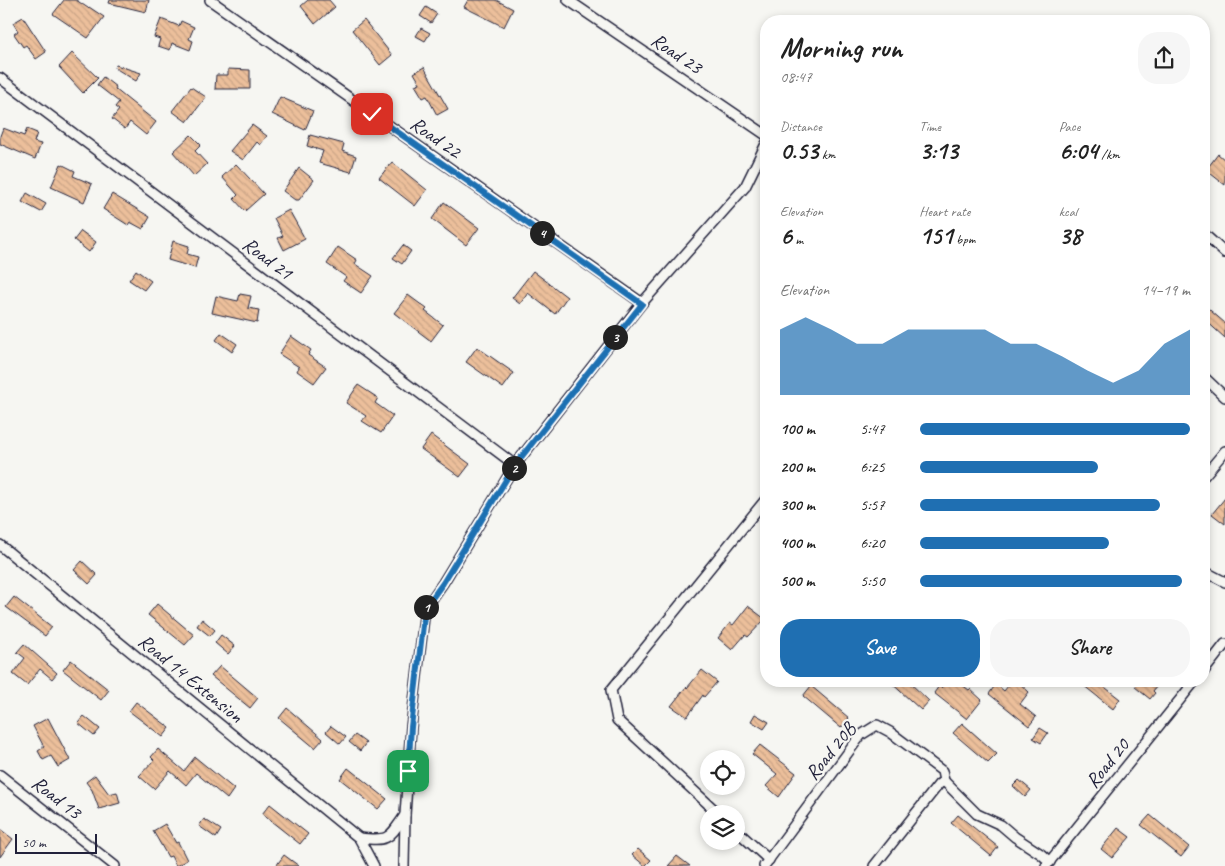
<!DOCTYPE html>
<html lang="en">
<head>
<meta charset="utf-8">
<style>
  :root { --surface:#fff; --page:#f6f6f6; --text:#222; --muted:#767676; --accent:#1f6fb2 }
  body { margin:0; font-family:Caveat,sans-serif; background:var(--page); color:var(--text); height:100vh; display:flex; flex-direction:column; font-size:19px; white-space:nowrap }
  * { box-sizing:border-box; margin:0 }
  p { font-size:16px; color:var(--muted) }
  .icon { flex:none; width:28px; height:28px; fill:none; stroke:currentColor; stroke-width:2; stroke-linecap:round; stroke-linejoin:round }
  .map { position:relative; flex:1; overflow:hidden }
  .side { position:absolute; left:760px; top:15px; width:450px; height:672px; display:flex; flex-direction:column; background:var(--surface); border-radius:20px; box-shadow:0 2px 8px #0003 }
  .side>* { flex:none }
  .controls { position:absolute; left:700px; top:750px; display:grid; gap:10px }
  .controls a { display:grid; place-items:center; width:45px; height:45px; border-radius:50%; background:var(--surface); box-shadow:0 2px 8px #0003; font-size:25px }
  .scale { position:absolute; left:15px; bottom:12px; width:82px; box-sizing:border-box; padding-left:5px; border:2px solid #22223b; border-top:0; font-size:14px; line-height:18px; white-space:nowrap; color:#22223b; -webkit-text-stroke:4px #f6f6f2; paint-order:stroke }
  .pin { position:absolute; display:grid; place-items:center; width:42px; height:42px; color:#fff; margin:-21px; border-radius:10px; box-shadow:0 2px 8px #0006 }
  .km { position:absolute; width:25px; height:25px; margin:-12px; border-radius:50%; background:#222; color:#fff; font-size:14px; line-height:25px; text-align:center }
  .round { display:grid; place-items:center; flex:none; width:52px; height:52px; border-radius:20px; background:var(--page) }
  .head { display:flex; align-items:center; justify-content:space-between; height:85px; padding:0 20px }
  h1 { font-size:28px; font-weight:700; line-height:38px }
  .metrics { display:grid; grid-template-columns:repeat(3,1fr); gap:8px; height:85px; padding:5px 20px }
  .metrics div { display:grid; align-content:center }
  .metrics b { font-size:25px; font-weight:700 }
  .metrics small { font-size:14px; font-weight:400 }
  .metrics p { font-size:14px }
  .chart { height:140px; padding:10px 20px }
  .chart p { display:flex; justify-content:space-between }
  .chart svg { width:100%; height:90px; margin-top:5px; fill:var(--accent); opacity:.7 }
  .action { display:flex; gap:10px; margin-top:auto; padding:10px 20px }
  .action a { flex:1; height:58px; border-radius:20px; background:var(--accent); color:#fff; font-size:20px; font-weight:700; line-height:58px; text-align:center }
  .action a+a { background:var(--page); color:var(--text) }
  ul { padding:0 20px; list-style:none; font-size:16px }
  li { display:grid; grid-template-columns:80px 60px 1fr; align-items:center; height:38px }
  li i { height:12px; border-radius:6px; background:var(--accent) }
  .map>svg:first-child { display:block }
  .building { fill:url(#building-back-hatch); stroke:#22223b }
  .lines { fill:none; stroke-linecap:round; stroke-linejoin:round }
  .minor-casing { stroke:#22223b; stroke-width:12 }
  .minor { stroke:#f6f6f2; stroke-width:9 }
  .route-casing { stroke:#fff; stroke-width:10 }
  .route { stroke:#1f6fb2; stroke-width:6 }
  .labels { text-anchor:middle; stroke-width:4.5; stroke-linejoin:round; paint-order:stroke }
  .street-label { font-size:20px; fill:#22223b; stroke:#f6f6f2 }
</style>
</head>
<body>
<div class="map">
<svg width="1225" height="866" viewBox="0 0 1225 866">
  <defs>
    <pattern id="building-back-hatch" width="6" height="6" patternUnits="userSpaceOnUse" patternTransform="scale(1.25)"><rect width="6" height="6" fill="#ecbf9b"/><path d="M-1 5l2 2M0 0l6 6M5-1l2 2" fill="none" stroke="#caa486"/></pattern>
  </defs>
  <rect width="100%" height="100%" fill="#f6f6f2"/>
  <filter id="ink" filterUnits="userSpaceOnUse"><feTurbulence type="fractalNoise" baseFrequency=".02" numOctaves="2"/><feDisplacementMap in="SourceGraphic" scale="10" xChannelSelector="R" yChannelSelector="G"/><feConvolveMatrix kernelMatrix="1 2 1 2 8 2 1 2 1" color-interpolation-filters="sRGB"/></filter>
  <g filter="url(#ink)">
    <g class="building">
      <path d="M64,0H76L88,8L89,7L104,17L88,38L53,14Z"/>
      <path d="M110,0H149L146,12L109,3Z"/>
      <path d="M308,0H329L335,7L315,24L301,6Z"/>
      <path d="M468,0H496L513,9L504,27L464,7Z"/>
      <path d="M426,7L437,14L431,23L420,16Z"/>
      <path d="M23,17L46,52L36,59L26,45L23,47L14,34L18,31L13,23Z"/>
      <path d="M161,19L179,26L181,21L194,27L189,39L193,41L190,50L172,43L170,50L158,46L160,39L154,37Z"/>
      <path d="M364,20L392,55L380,65L352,30Z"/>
      <path d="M421,28L430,33L425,41L416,36Z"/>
      <path d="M72,53L98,78L83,93L59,67Z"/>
      <path d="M116,65L141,73L136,81L115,68Z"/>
      <path d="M424,67L448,109L437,115L427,96L423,98L415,85L420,83L414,73Z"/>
      <path d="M228,69L250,70V89H215L216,75H228Z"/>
      <path d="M103,77L116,87L115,89L156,122L146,135L130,122L125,129L112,119L119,110L115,107L119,102L97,85Z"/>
      <path d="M191,87L206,97L187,122L172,111Z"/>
      <path d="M280,97L313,111L305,130L272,114Z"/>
      <path d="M252,125L267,136L260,145L257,142L243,160L230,151Z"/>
      <path d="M3,128L24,136L27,129L37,133L34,142L41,144L35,159L0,144V136Z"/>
      <path d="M191,135L201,145L195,151L207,164L194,176L173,152Z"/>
      <path d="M310,135L344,144L342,151L356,156L351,172L319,163L323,151L307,146Z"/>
      <path d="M1218,154L1225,160V185L1206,170Z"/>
      <path d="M392,162L427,190L415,206L379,178Z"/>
      <path d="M61,164L75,171L73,176L92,184L84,202L51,187Z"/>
      <path d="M236,164L264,194L245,211L234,199L238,195L222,177Z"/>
      <path d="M299,168L314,180L299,200H295L283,191Z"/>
      <path d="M27,193L46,204L41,212L22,202Z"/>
      <path d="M112,194L150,217L143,229L130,222L128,225L103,209Z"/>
      <path d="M444,202L479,228L466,245L432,219Z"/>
      <path d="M289,210L305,239L284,250L278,238L283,236L274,218Z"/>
      <path d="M81,231L96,242L89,252L74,240Z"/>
      <path d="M173,241L189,246L187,254L198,257L195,268L168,260Z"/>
      <path d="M403,245L411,251L402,264L393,258Z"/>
      <path d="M338,247L357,260L355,264L373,276L361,293L343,281L346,277L327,264Z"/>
      <path d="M136,270L151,281L144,290L129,280Z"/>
      <path d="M533,271L567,297L555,314L528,293L520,304L512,298Z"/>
      <path d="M240,294L251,296L248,308L259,310L257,323L212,313L216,296L238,301Z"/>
      <path d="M408,295L427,309L425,311L443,325L431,341L394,313Z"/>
      <path d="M1204,305L1225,323V338L1204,319Z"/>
      <path d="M221,333L237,344L232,352L216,340Z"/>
      <path d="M291,336L311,350L308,355L326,367L314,383L297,371L299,367L279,354Z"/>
      <path d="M477,347L514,373L503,388L466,362Z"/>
      <path d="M358,385L378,398L375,403L393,416L381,433L362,421L366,416L346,403Z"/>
      <path d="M431,435L470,464L460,477L421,449Z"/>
      <path d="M1225,498V524L1212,514Z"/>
      <path d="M82,561L97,575L89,584L74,570Z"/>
      <path d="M14,597L52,627L45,636L6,607Z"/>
      <path d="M157,604L194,635L185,645L148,615Z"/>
      <path d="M748,606L765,619L748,637L745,635L732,650L718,638L730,623L733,625Z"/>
      <path d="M202,619L215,630L210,636L197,626Z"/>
      <path d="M221,635L235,646L228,654L215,643Z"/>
      <path d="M24,644L57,673L52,679L40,669L27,685L13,674L25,658L17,652Z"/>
      <path d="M71,660L109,690L101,700L63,670Z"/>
      <path d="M220,666L258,698L250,708L211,676Z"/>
      <path d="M702,670L717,682L704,697L703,695L687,717L671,706L686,687L687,688Z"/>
      <path d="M889,681H908L929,701L921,710Z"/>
      <path d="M946,681H957L969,690L970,689L982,700L967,719L934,693L939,686L941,688Z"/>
      <path d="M1012,681H1017L1029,692L1020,704L1036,717L1029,726L989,694L996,684L1004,691Z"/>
      <path d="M1078,681H1097L1120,699L1113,709Z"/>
      <path d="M1140,681H1161L1153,691L1155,693L1150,699L1135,687Z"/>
      <path d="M811,686L849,718L841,728L803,696Z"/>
      <path d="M136,702L170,728L163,737L129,711Z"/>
      <path d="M287,708L323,739L315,748L279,718Z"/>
      <path d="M755,714L769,722L764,729L751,721Z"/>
      <path d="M84,716L100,729L94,736L78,723Z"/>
      <path d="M48,718L70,760L58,767L51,756L43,760L38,751L44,747L33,726Z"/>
      <path d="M962,723L997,754L988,763L953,733Z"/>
      <path d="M331,726L346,737L340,744L326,732Z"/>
      <path d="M1040,728L1048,733L1041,743L1033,738Z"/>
      <path d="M355,735L366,743L360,751L349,742Z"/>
      <path d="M760,745L796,773L779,797L766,786L777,774L752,754Z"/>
      <path d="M158,749L184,771L195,757L234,789L227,799L196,773L186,785L170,771L154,789L139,776L154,760L151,757Z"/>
      <path d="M348,768L387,799L378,809L340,779Z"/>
      <path d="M95,775L109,794L117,792L120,803L99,809L92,790L86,782Z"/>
      <path d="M1019,780L1031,790L1025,797L1013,786Z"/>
      <path d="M270,804L308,834L300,844L262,814Z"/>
      <path d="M958,815L998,847L991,856L951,823Z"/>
      <path d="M1150,815L1189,847L1181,857L1141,825Z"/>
      <path d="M204,819L221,830L216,838L199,826Z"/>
      <path d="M165,824L176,843L178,842L187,860L176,866L171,856L168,857L153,831Z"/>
      <path d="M1118,828L1130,837L1112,858L1101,849Z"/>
      <path d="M0,829L13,839L0,857Z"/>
      <path d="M638,849L651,860L645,866L632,855Z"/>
      <path d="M284,855L299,866H276Z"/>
      <path d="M677,856L690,866H668Z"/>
    </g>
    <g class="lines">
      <g class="minor-casing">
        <g id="minor">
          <path d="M210,0L642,303"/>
          <path d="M568,0L766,135"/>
          <path d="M0,78L515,465"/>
          <path d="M1204,234L1225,253"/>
          <path d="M1204,377L1225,397"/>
          <path d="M1204,476L1225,451"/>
          <path d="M0,545L359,838L374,866"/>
          <path d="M1204,571L1225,582"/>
          <path d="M1204,671L1225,644"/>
          <path d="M0,775L115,866"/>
          <path d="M944,781L977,814L1001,825L1015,837L1041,854L1050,862"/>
          <path d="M719,814L617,720L611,690L766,499"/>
          <path d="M736,830L769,860"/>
          <path d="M359,838C389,841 388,840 405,815"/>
          <path d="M404,866L405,815L411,727L425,609L443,583L515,465L642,303L745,187L766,144"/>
          <path d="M764,866L861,735L877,725L890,732L942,771L944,781L939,784L874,866"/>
          <path d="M1046,866L1195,681"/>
        </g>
      </g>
      <use href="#minor" class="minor"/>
    </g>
  </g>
  <g class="lines" filter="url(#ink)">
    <g class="route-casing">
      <path id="route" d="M372,114L642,304L515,465L443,583L425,608L411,727L408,771"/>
    </g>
    <use href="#route" class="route"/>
  </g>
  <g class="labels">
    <g class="street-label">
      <text transform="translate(677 53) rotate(34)" y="7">Road 23</text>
      <text transform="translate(436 137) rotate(35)" y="7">Road 22</text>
      <text transform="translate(268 258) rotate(37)" y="7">Road 21</text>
      <text transform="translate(191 678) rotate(39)" y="7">Road 14 Extension</text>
      <text transform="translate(830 751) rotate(-51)" y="7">Road 20B</text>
      <text transform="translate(1107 763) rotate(-51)" y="7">Road 20</text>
      <text transform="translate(57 797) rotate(38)" y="7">Road 13</text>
    </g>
  </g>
</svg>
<div class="controls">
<a><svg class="icon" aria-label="locate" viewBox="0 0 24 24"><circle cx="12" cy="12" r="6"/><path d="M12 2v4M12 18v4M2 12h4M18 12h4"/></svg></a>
<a><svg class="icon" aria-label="layers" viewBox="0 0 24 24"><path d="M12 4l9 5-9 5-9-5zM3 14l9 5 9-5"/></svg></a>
</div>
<div class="scale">50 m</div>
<div class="pin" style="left:408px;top:771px;background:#1e9e55"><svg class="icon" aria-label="arrive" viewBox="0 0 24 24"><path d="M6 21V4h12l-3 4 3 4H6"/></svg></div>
<div class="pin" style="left:372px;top:114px;background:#d93025"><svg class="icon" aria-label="check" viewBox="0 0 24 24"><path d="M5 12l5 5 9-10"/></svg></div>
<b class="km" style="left:426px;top:607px">1</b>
<b class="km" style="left:514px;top:468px">2</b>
<b class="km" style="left:615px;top:337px">3</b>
<b class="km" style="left:542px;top:233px">4</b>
<section class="side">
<div class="head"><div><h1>Morning run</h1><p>08:47</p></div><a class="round"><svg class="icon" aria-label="share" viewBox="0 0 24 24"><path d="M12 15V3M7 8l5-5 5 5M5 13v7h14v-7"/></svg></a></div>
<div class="metrics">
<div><p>Distance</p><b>0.53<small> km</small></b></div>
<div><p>Time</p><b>3:13</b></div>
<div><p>Pace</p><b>6:04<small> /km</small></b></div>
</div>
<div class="metrics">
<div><p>Elevation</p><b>6<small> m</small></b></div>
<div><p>Heart rate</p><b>151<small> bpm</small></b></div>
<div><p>kcal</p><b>38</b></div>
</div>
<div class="chart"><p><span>Elevation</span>14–19 m</p>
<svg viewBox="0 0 160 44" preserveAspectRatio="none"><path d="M0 44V12L10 6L20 12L30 19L40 19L50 12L60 12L70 12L80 12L90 19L100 19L110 25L120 32L130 38L140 32L150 19L160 12V44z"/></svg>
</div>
<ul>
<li><b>100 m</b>5:47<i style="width:100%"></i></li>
<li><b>200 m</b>6:25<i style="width:66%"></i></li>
<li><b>300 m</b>5:57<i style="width:89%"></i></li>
<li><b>400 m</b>6:20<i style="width:70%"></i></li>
<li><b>500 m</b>5:50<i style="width:97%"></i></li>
</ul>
<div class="action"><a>Save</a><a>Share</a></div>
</section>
</div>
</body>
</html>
